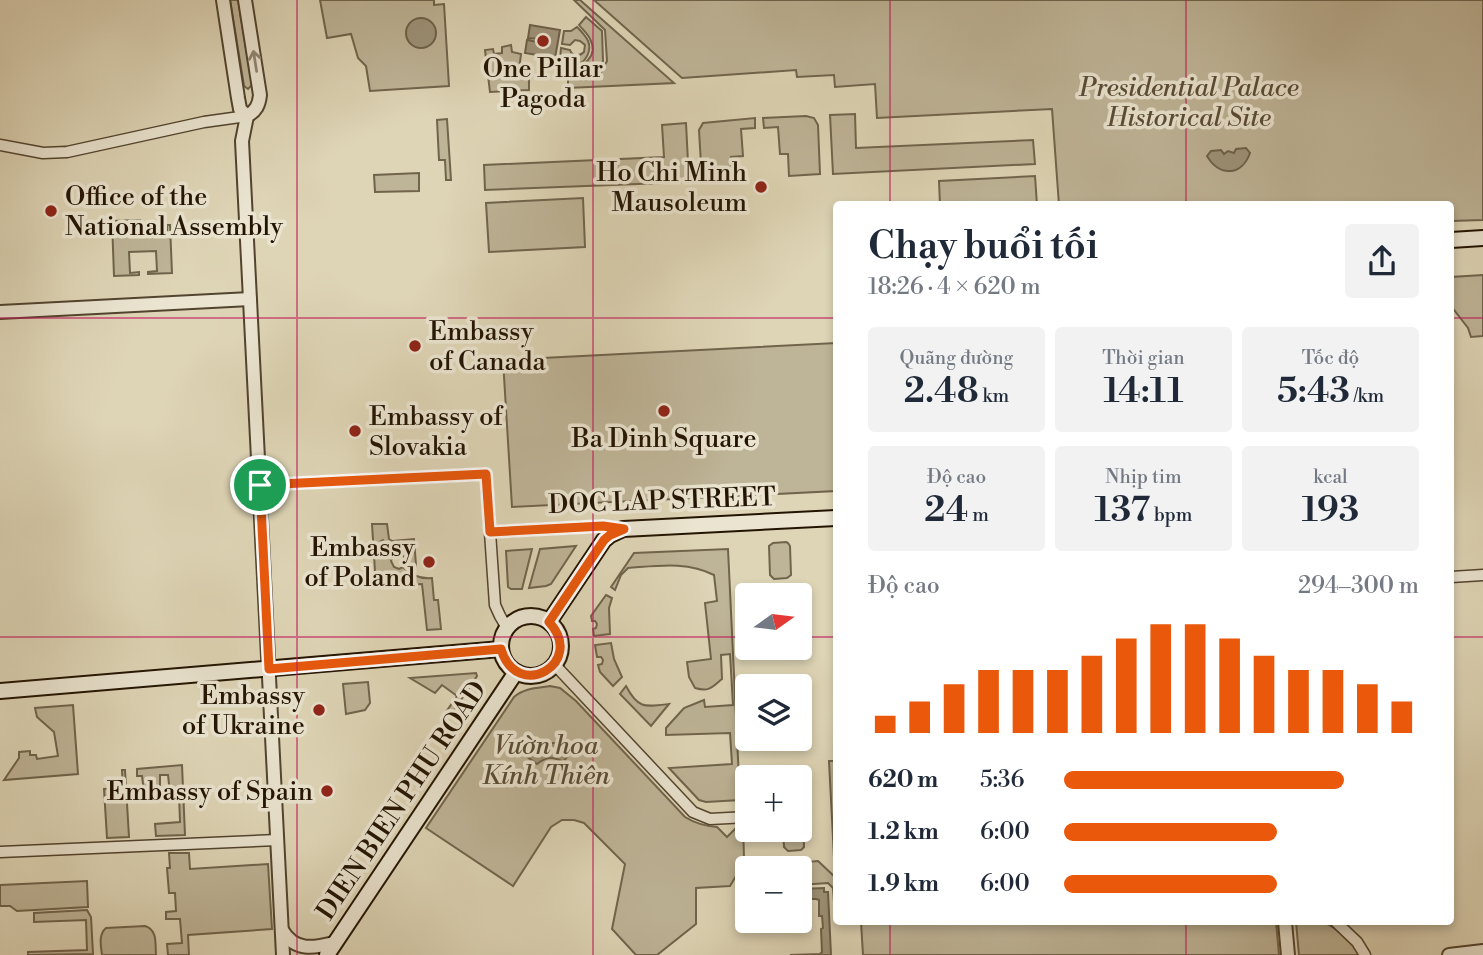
<!DOCTYPE html>
<html lang="vi">
<head>
<meta charset="utf-8">
<style>
  :root { --surface:#fff; --page:#f2f2f3; --text:#1f2937; --muted:#747a83; --accent:#ea580c }
  body { margin:0; font-family:"Libre Bodoni",serif; background:var(--page); color:var(--text); height:100vh; display:flex; flex-direction:column; font-size:26px; white-space:nowrap }
  * { box-sizing:border-box; margin:0 }
  p { font-size:23px; color:var(--muted) }
  .icon { flex:none; width:38px; height:38px; fill:none; stroke:currentColor; stroke-width:2; stroke-linecap:round; stroke-linejoin:round }
  .map { position:relative; flex:1; overflow:hidden }
  .sheet { position:absolute; left:833px; top:201px; width:621px; height:724px; display:flex; flex-direction:column; background:var(--surface); border-radius:7px; box-shadow:0 4px 10px #0003 }
  .sheet>* { flex:none }
  .needle { width:46px; rotate:76deg }
  .controls { position:absolute; left:735px; top:583px; display:grid; gap:14px }
  .controls a { display:grid; place-items:center; width:77px; height:77px; border-radius:7px; background:var(--surface); box-shadow:0 4px 10px #0003; font-size:35px }
  .pin { position:absolute; display:grid; place-items:center; width:60px; height:60px; color:#fff; margin:-30px; border:4px solid #fff; border-radius:50%; box-shadow:0 2px 7px #0007 }
  .round { display:grid; place-items:center; flex:none; width:74px; height:74px; border-radius:7px; background:var(--page) }
  .overview { display:flex; align-items:center; justify-content:space-between; height:119px; padding:0 35px }
  h1 { font-size:38px; font-weight:600; line-height:52px }
  .metrics { display:grid; grid-template-columns:repeat(3,1fr); gap:10px; height:119px; padding:7px 35px }
  .metrics div { display:grid; align-content:center; border-radius:7px; background:var(--page); text-align:center }
  .metrics b { font-size:35px; font-weight:600 }
  .metrics small { font-size:19px; font-weight:400 }
  .metrics p { font-size:19px }
  .chart { height:196px; padding:14px 35px }
  .chart p { display:flex; justify-content:space-between }
  .chart svg { width:100%; height:126px; margin-top:7px; stroke:var(--accent); stroke-width:6 }
  ul { padding:0 35px; list-style:none; font-size:23px }
  li { display:grid; grid-template-columns:112px 84px 1fr; align-items:center; height:52px }
  li i { height:18px; border-radius:9px; background:var(--accent) }
  .map>svg:first-child { display:block }
  .green { fill:#beb497; stroke:#70644c; stroke-width:2 }
  .water { fill:#9e9379; stroke:#6d6049; stroke-width:2 }
  .lines { fill:none; stroke-linecap:round; stroke-linejoin:round }
  .minor-casing { stroke:#52442f; stroke-width:13 }
  .tertiary-casing { stroke:#52442f; stroke-width:16 }
  .secondary-casing { stroke:#231402; stroke-width:18 }
  .minor { stroke:#eae4d0; stroke-width:10 }
  .tertiary { stroke:#eae4d0; stroke-width:12 }
  .secondary { stroke:#eae4d0; stroke-width:14 }
  .oneway { stroke:#908673 }
  .route-casing { stroke:#fff; stroke-width:14 }
  .route { stroke:#ea580c; stroke-width:9 }
  .grid { fill:none; stroke:#c2185b; stroke-width:2; stroke-opacity:0.55 }
  .poi-dot { fill:#8f2418; stroke:#eae4d0; stroke-width:2.5 }
  .labels { text-anchor:middle; stroke-width:7; stroke-linejoin:round; paint-order:stroke }
  .poi-label { font-size:26px; fill:#231402; stroke:#eae4d0; text-anchor:end }
  .park-label { font-size:26px; font-style:italic; fill:#594c36; stroke:#eae4d0 }
  .street-label { font-size:26px; fill:#231402; stroke:#eae4d0 }
</style>
</head>
<body>
<div class="map">
<svg width="1483" height="955" viewBox="0 0 1483 955">
  <rect width="100%" height="100%" fill="#ded5b6"/>
  <filter id="stains"><feTurbulence type="fractalNoise" baseFrequency=".00286" numOctaves="4"/><feColorMatrix values="0 0 0 0 .2 0 0 0 0 .09 0 0 0 0 .02 0 0 0 .5 -.17"/></filter>
  <radialGradient id="worn" r=".72"><stop offset=".6" stop-color="#630" stop-opacity="0"/><stop offset="1" stop-color="#630" stop-opacity=".3"/></radialGradient>
  <g class="green">
    <path d="M230,0H238L252,85L248,89L244,86Z"/>
    <path d="M320,0H434V5L444,4L449,86L370,91L366,66L358,58L351,34L327,38Z"/>
    <path d="M574,0H580L674,83L568,88V75L600,74L607,61L605,30Z"/>
    <path d="M594,0H1483V220L1451,221V205H1059L1052,109L877,118L875,84L835,87L834,75L797,77L796,70L682,78Z"/>
    <path d="M586,17L602,31L603,61L598,70L567,72V68C583,69 599,56 590,39C588,34 583,30 579,25Z"/>
    <path d="M577,27C581,31 586,36 588,41C592,50 586,63 576,65C570,67 564,63 560,59L561,48L570,50C572,56 579,57 584,52L585,45L580,41L575,40L570,45L562,44L564,31H571Z"/>
    <path d="M511,45L512,52L521,54L519,70L529,73V90L490,92L485,50L493,49L494,54L502,53V47Z"/>
    <path d="M855,114L856,148L1033,140L1035,164L833,174L830,115Z"/>
    <path d="M806,116L814,118L818,125L820,174L789,176L788,154H780L778,127L764,128L763,118Z"/>
    <path d="M755,118V128L741,129L743,156L731,157L732,180L702,181L699,130L703,123Z"/>
    <path d="M447,119L451,180H446L445,160H439L437,120Z"/>
    <path d="M686,123L689,182L485,190L484,165L664,157L662,125Z"/>
    <path d="M419,173V191L375,192L374,175Z"/>
    <path d="M1035,176L1037,205H940L939,181Z"/>
    <path d="M583,198L585,247L489,252L486,203Z"/>
    <path d="M140,220V227L155,226L156,236H167V225H170L172,273L148,274V272L157,271L156,251L129,252L130,273L139,272V275L114,276L112,221Z"/>
    <path d="M1483,275V336L1471,337L1468,328L1451,306V277Z"/>
    <path d="M836,343V491L512,507L503,360Z"/>
    <path d="M372,524H387L389,539L392,541L414,539L416,565L413,573L404,566L406,561L403,555L399,554L395,555L383,540L381,541L393,556L391,561L394,567L399,569L403,567C411,576 420,579 432,578L434,600H438L441,629L427,630L422,584L376,587Z"/>
    <path d="M786,542L788,543L790,546L791,575L787,578L774,579L770,575L769,546L773,543Z"/>
    <path d="M576,546L551,584L546,586L529,588L540,549Z"/>
    <path d="M532,549L522,589H511L508,587L506,551Z"/>
    <path d="M728,549L740,800L706,802L699,800L669,768L732,764L730,733L666,735V728L684,708L704,700L705,707L733,705L730,654L721,655L722,679C711,688 709,692 695,688L689,677L687,662L711,659L705,603L717,601L714,575C687,561 657,566 628,568L621,575L615,590L611,587L634,553Z"/>
    <path d="M606,595L612,598L609,608L610,634L594,636L593,629L596,628L597,624L595,621H592L591,616Z"/>
    <path d="M611,643L614,659L622,677L613,686L600,672L598,665L602,664L603,660L601,657H597L595,645Z"/>
    <path d="M476,673L477,676L451,715L446,712L457,696L442,685L435,693L410,678Z"/>
    <path d="M368,682L370,703L365,710L346,714L343,684Z"/>
    <path d="M550,686L560,688L576,701L685,817C696,824 705,826 717,827L727,837L739,825L743,824L744,858L742,866L730,886L696,888V924L657,955H636L612,929L625,864L584,823L574,820H562L551,827L513,886L426,828L514,697C524,688 537,688 550,686Z"/>
    <path d="M626,686C638,709 645,707 669,704L651,726L620,694Z"/>
    <path d="M73,705L78,774L4,780L19,758V752L30,751V755H36L37,759L58,756L54,732L37,717L35,708Z"/>
    <path d="M829,761H836V862L834,857Z"/>
    <path d="M182,765L185,835L156,836L155,824L180,822L179,794H170L168,775H160V791L144,792L142,776H137V769Z"/>
    <path d="M122,770H125L129,837L107,838L104,789L123,788Z"/>
    <path d="M800,778L802,781L804,847L801,850L788,851L784,847L783,830H800Z"/>
    <path d="M169,853H189L190,869L268,864L272,929L188,935L189,955H168L167,944L182,943L180,919H166V912L176,911L175,893H169L167,868H170Z"/>
    <path d="M818,861L836,878V916H835L833,888L828,883L800,885V868H769L772,865Z"/>
    <path d="M87,881L88,907L17,911L10,906H0V885Z"/>
    <path d="M87,910L91,917L93,954L28,955V952L87,950L86,920L34,922V913Z"/>
    <path d="M861,922H1276L1279,955H863Z"/>
    <path d="M1296,922C1305,922 1317,920 1325,923C1336,927 1355,945 1359,955H1299Z"/>
    <path d="M145,926C158,930 155,944 156,955H102C101,946 98,935 106,928Z"/>
  </g>
  <g class="water">
    <circle cx="421" cy="33" r="15"/>
    <path d="M530,25L560,30L555,58L525,53L527,40L538,42V39L528,38Z"/>
    <path d="M1246,148L1250,153C1242,176 1219,177 1207,156L1211,151L1221,150L1224,154L1228,151L1234,153L1236,149Z"/>
    <path d="M553,743L564,745L572,751L563,762C553,756 546,757 537,764L526,756C534,747 541,744 553,743Z"/>
    <path d="M824,888V892H828L831,955H790L820,954L822,952L821,929L823,928L822,916H819V900L816,899H800V889Z"/>
  </g>
  <g class="lines">
    <g class="minor-casing">
      <g id="minor">
        <path d="M0,145L43,153L67,152L204,122L247,116"/>
        <path d="M260,485L486,474L495,605L500,616L507,628"/>
        <path d="M490,532L603,526L623,529"/>
        <path d="M1451,577L1483,575"/>
        <path d="M554,664L693,812L710,819L747,817"/>
        <path d="M0,852L277,840"/>
        <path d="M1336,922L1357,942L1365,955"/>
      </g>
    </g>
    <g class="tertiary-casing">
      <g id="tertiary">
        <path d="M223,0L238,98L240,109L247,116"/>
        <path d="M245,0L260,95C259,105 256,111 247,116L242,141L283,955"/>
        <path d="M0,312L250,299"/>
        <path d="M1285,922L1288,955"/>
        <path d="M282,930C295,952 314,948 334,943"/>
        <path d="M1449,955L1483,951"/>
      </g>
    </g>
    <g class="secondary-casing">
      <g id="secondary">
        <path d="M1451,240L1483,238"/>
        <circle cx="531" cy="646" r="30"/>
        <path d="M549,622L604,540L610,535L623,529L836,518"/>
        <path d="M0,691L501,649"/>
        <path d="M327,955L516,672"/>
      </g>
    </g>
    <use href="#minor" class="minor"/>
    <use href="#tertiary" class="tertiary"/>
    <use href="#secondary" class="secondary"/>
  </g>
  <defs><path id="oneway-shaft" d="M-6 0H5M1.5-3L5.5 0L1.5 3" fill="none" stroke-width="1.6" stroke-linecap="round" stroke-linejoin="round" transform="scale(1.75)"/></defs>
  <use class="oneway" href="#oneway-shaft" transform="translate(255 61) rotate(-99)"/>
  <g class="lines">
    <g class="route-casing">
      <path id="route" d="M486,474L490,532L603,526L624,529L610,535L604,540L549,622C587,663 517,703 501,649L269,669L260,485Z"/>
    </g>
    <use href="#route" class="route"/>
  </g>
  <path class="grid" d="M297,0V955M593,0V955M890,0V205M1186,0V205M0,318H836M1451,318H1483M0,637H747M800,637H836M1451,637H1483M890,922V955M1186,922V955"/>
  <g class="poi-dot">
    <circle cx="543" cy="41" r="7"/>
    <circle cx="761" cy="187" r="7"/>
    <circle cx="51" cy="211" r="7"/>
    <circle cx="415" cy="346" r="7"/>
    <circle cx="664" cy="411" r="7"/>
    <circle cx="355" cy="431" r="7"/>
    <circle cx="429" cy="562" r="7"/>
    <circle cx="319" cy="710" r="7"/>
    <circle cx="327" cy="791" r="7"/>
  </g>
  <g class="labels">
    <g class="poi-label">
      <text x="543" y="77" text-anchor="middle">One Pillar<tspan x="543" dy="30">Pagoda</tspan></text>
      <text x="747" y="181">Ho Chi Minh<tspan x="747" dy="30">Mausoleum</tspan></text>
      <text x="65" y="205" text-anchor="start">Office of the<tspan x="65" dy="30">National Assembly</tspan></text>
      <text x="429" y="340" text-anchor="start">Embassy<tspan x="429" dy="30">of Canada</tspan></text>
      <text x="369" y="425" text-anchor="start">Embassy of<tspan x="369" dy="30">Slovakia</tspan></text>
      <text x="664" y="447" text-anchor="middle">Ba Dinh Square</text>
      <text x="415" y="556">Embassy<tspan x="415" dy="30">of Poland</tspan></text>
      <text x="305" y="704">Embassy<tspan x="305" dy="30">of Ukraine</tspan></text>
      <text x="313" y="800">Embassy of Spain</text>
    </g>
    <g class="park-label">
      <text x="1189" y="96">Presidential Palace<tspan x="1189" dy="30">Historical Site</tspan></text>
      <text x="546" y="754">Vườn hoa<tspan x="546" dy="30">Kính Thiên</tspan></text>
    </g>
    <g class="street-label">
      <text transform="translate(662 500) rotate(-2)" y="9">DOC LAP STREET</text>
      <text transform="translate(401 800) rotate(-56)" y="9">DIEN BIEN PHU ROAD</text>
    </g>
  </g>
  <rect width="100%" height="100%" filter="url(#stains)"/>
  <rect width="100%" height="100%" fill="url(#worn)"/>
</svg>
<div class="controls">
<a><svg class="needle" viewBox="-14 -14 28 28"><path d="M0-13l5 13h-10z" fill="#e53935"/><path d="M0 13l5-13h-10z" fill="#747a83"/></svg></a>
<a><svg class="icon" aria-label="layers" viewBox="0 0 24 24"><path d="M12 4l9 5-9 5-9-5zM3 14l9 5 9-5"/></svg></a>
<a>+</a>
<a>−</a>
</div>
<div class="pin" style="left:260px;top:485px;background:#1e9e55"><svg class="icon" aria-label="arrive" viewBox="0 0 24 24"><path d="M6 21V4h12l-3 4 3 4H6"/></svg></div>
<section class="sheet">
<div class="overview"><div><h1>Chạy buổi tối</h1><p>18:26 · 4 × 620 m</p></div><a class="round"><svg class="icon" aria-label="share" viewBox="0 0 24 24"><path d="M12 15V3M7 8l5-5 5 5M5 13v7h14v-7"/></svg></a></div>
<div class="metrics">
<div><p>Quãng đường</p><b>2.48<small> km</small></b></div>
<div><p>Thời gian</p><b>14:11</b></div>
<div><p>Tốc độ</p><b>5:43<small> /km</small></b></div>
</div>
<div class="metrics">
<div><p>Độ cao</p><b>24<small> m</small></b></div>
<div><p>Nhịp tim</p><b>137<small> bpm</small></b></div>
<div><p>kcal</p><b>193</b></div>
</div>
<div class="chart"><p><span>Độ cao</span>294–300 m</p>
<svg viewBox="0 0 160 44" preserveAspectRatio="none"><path d="M5 44V38M15 44V33M25 44V27M35 44V22M45 44V22M55 44V22M65 44V17M75 44V11M85 44V6M95 44V6M105 44V11M115 44V17M125 44V22M135 44V22M145 44V27M155 44V33"/></svg>
</div>
<ul>
<li><b>620 m</b>5:36<i style="width:79%"></i></li>
<li><b>1.2 km</b>6:00<i style="width:60%"></i></li>
<li><b>1.9 km</b>6:00<i style="width:60%"></i></li>
</ul>
</section>
</div>
</body>
</html>
